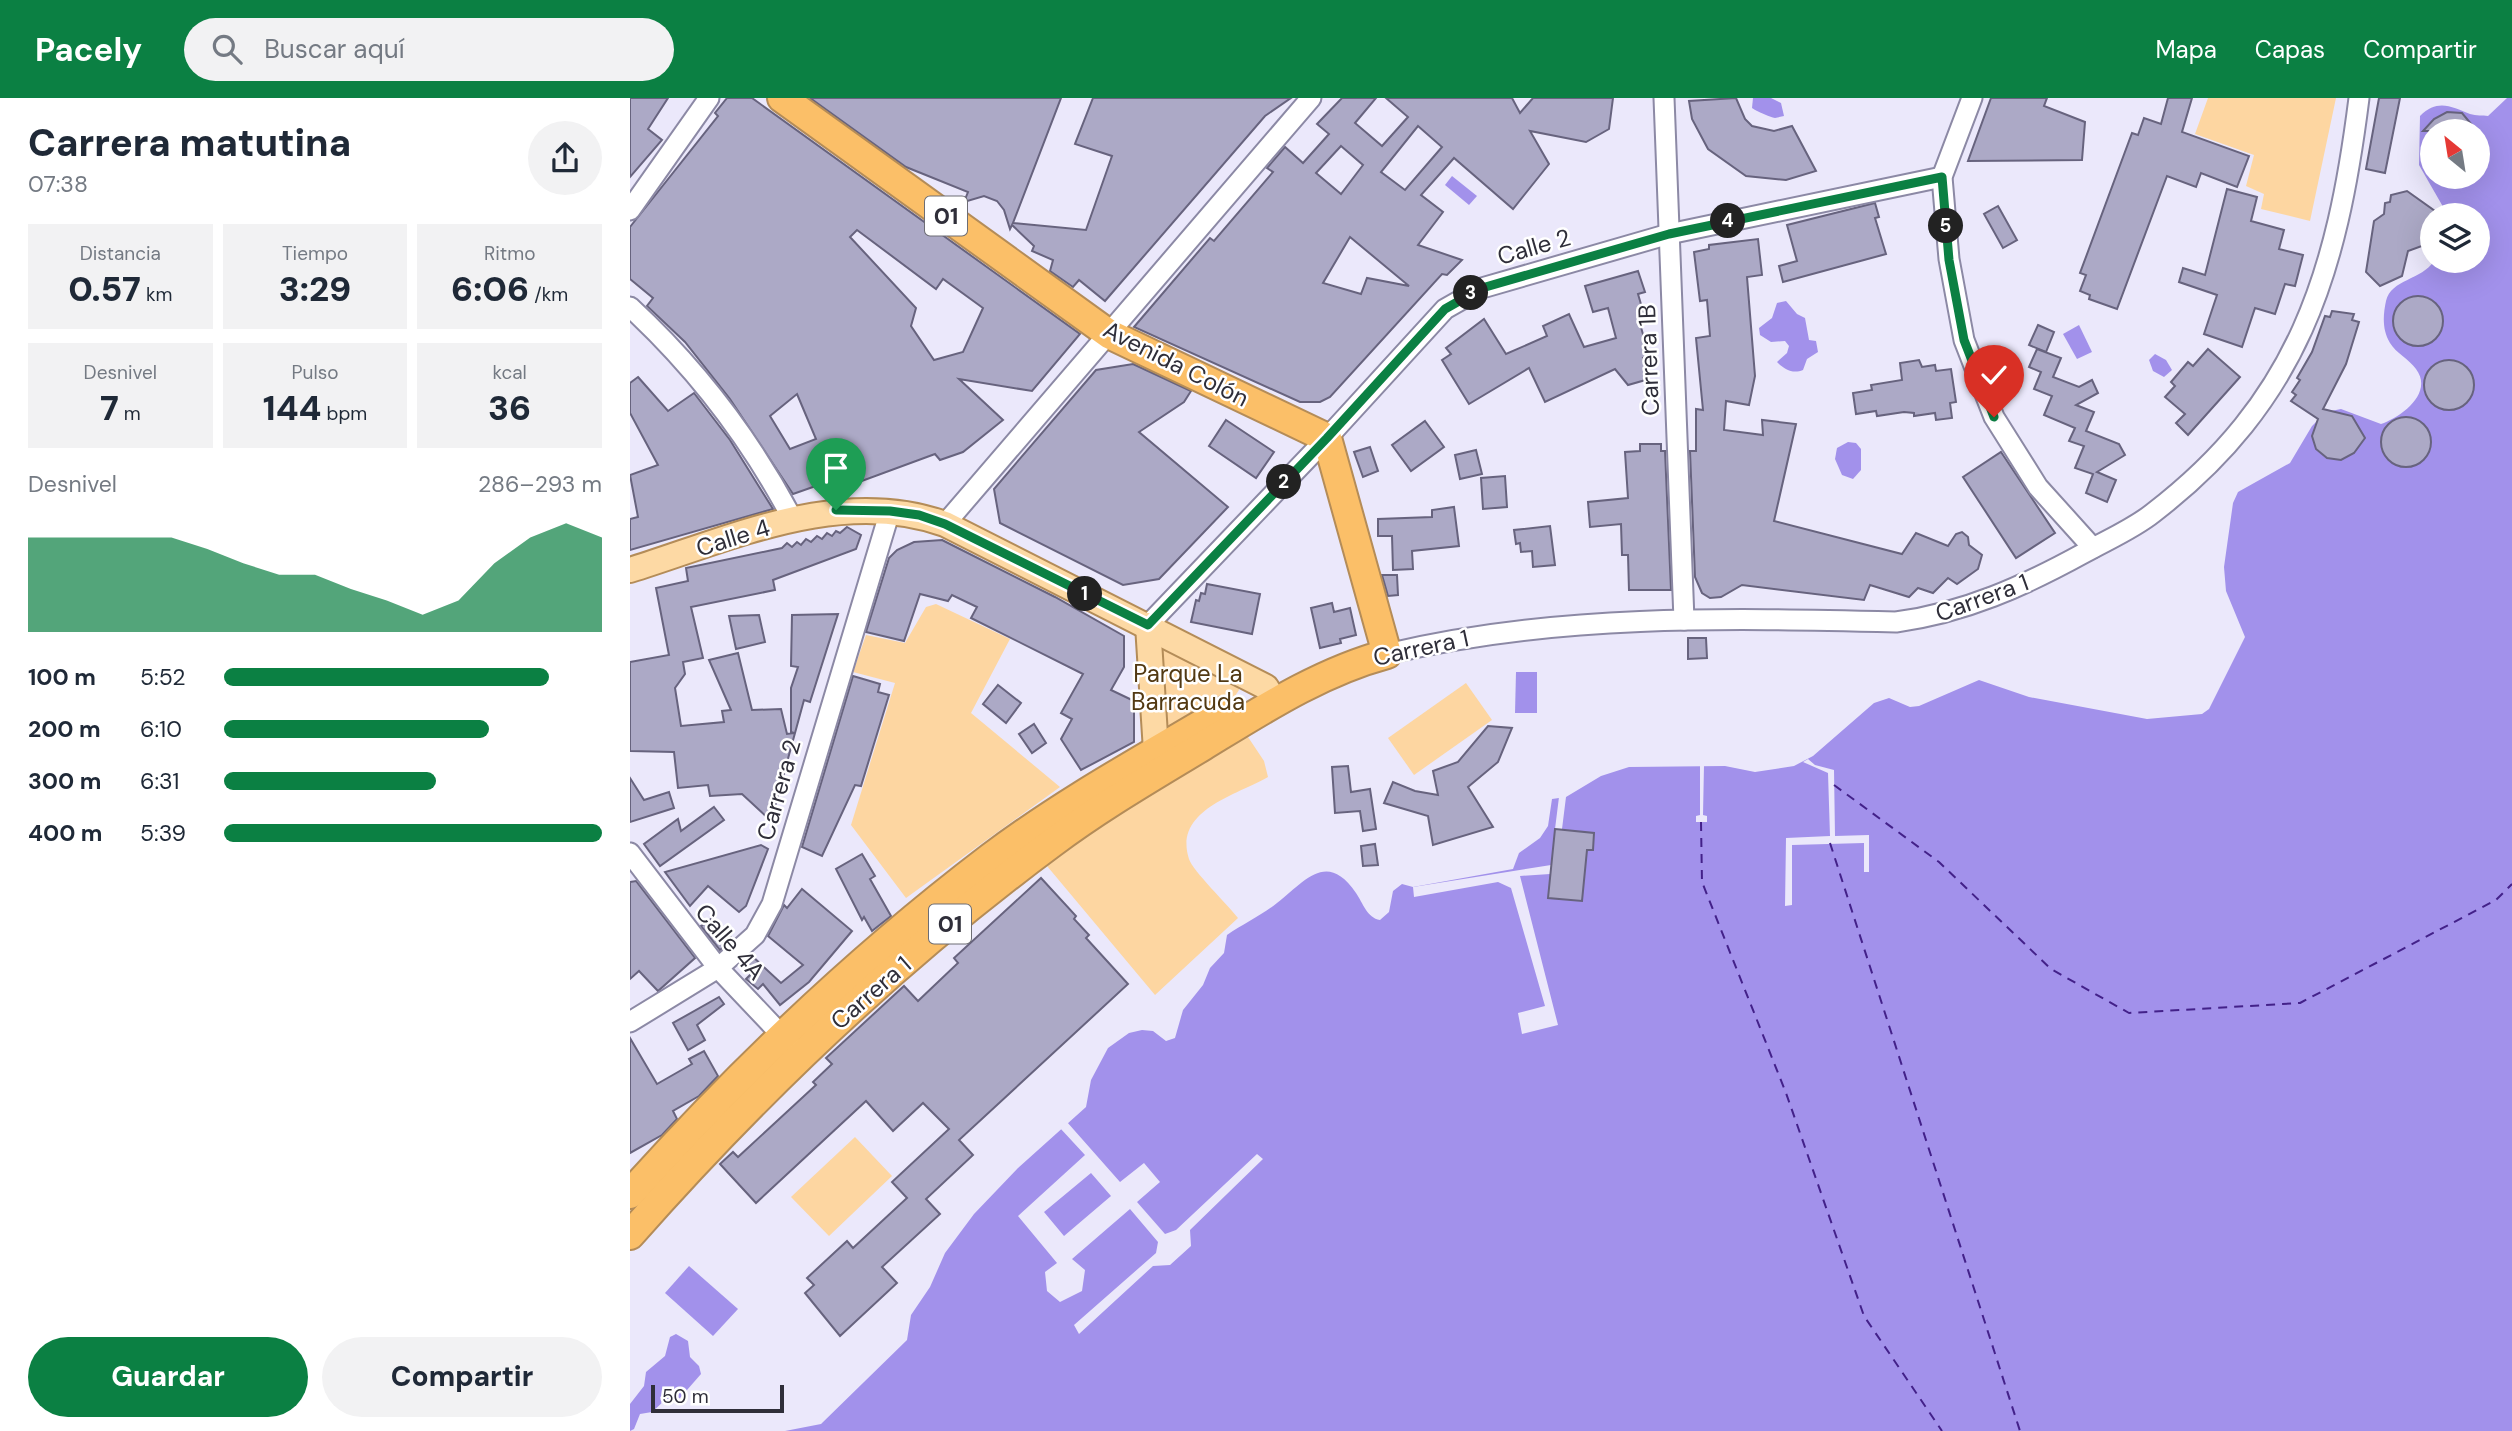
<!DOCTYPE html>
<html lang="es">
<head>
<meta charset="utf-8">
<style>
  :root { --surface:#fff; --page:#f2f2f3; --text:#1f2937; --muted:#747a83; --accent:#0b8043 }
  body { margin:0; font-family:"DM Sans",sans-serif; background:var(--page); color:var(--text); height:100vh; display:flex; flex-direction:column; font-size:26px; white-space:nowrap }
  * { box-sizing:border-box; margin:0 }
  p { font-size:23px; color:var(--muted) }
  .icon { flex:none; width:38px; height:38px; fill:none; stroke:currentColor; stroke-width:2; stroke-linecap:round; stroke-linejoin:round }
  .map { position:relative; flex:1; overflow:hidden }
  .drawer { display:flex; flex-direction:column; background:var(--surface); width:630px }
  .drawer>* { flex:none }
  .needle { width:46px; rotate:330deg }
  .tools { position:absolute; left:1790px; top:21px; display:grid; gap:14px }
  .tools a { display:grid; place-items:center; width:70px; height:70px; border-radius:50%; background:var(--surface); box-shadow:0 7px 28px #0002; font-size:35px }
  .scale { position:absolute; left:21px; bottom:18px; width:133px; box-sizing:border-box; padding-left:7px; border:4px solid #2f2e39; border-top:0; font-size:19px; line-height:24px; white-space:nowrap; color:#2f2e39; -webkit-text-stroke:5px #fff; paint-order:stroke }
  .pin { position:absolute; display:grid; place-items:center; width:60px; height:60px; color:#fff; margin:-72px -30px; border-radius:50% 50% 50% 0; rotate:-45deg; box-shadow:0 0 7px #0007 }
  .pin .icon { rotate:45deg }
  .km { position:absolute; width:35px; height:35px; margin:-18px; border-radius:50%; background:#222; color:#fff; font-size:19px; line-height:35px; text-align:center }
  .round { display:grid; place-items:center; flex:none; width:74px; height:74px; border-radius:37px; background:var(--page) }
  .overview { display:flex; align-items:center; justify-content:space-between; height:119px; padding:0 28px }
  h1 { font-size:38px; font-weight:800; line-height:52px }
  .figures { display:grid; grid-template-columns:repeat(3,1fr); gap:10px; height:119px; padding:7px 28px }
  .figures div { display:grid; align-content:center; border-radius:0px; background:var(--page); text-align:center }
  .figures b { font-size:35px; font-weight:800 }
  .figures small { font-size:19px; font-weight:400 }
  .figures p { font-size:19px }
  .chart { height:196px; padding:14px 28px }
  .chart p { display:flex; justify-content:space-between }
  .chart svg { width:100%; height:126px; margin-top:7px; fill:var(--accent); opacity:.7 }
  .primary-button { display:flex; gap:14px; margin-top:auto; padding:14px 28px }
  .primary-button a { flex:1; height:80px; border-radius:42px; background:var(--accent); color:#fff; font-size:28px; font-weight:800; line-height:80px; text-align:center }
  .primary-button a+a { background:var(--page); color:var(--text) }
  ul { padding:0 28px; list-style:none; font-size:23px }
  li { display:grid; grid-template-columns:112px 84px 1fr; align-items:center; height:52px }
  li i { height:18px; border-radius:9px; background:var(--accent) }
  header { display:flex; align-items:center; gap:42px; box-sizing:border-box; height:98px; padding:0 35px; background:var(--accent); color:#fff }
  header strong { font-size:33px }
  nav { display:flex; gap:38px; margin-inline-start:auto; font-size:24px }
  .search { width:490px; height:63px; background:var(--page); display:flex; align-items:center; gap:18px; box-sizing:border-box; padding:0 24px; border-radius:38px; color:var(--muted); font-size:26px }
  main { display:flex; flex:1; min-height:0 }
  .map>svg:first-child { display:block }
  .green { fill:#fdd6a1 }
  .water { fill:#a291eb; fill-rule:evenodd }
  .pier { fill:#ebe8fb; fill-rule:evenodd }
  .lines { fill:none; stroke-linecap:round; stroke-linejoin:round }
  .ferry { stroke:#432189; stroke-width:2; stroke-dasharray:9 7; stroke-linecap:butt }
  .building { fill:#aca9c6; stroke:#67637e; stroke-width:2; fill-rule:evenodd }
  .minor-casing { stroke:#8c89a5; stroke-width:23 }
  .major-casing { stroke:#b48c58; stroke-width:28 }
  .highway-casing { stroke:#b48c58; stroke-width:32 }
  .minor { stroke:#fff; stroke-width:19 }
  .major { stroke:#fdd9a4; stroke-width:24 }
  .highway { stroke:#fbbf68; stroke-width:28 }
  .route-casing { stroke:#fff; stroke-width:14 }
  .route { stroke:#0b8043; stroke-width:9 }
  .labels { text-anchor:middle; stroke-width:5; stroke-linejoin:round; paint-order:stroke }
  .shield { fill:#fff; stroke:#6d6d74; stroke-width:2 }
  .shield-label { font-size:23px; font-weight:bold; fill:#2f2e39 }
  .street-label { font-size:24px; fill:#2f2e39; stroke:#fff }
  .park-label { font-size:24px; fill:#523912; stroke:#fff }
</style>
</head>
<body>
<header>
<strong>Pacely</strong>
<div class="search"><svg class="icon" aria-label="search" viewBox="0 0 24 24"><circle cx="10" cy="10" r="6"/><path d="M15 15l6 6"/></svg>Buscar aquí</div>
<nav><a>Mapa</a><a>Capas</a><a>Compartir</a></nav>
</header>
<main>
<section class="drawer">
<div class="overview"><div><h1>Carrera matutina</h1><p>07:38</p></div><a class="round"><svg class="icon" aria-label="share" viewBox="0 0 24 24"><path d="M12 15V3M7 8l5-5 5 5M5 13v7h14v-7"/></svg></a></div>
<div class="figures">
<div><p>Distancia</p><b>0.57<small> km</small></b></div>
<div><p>Tiempo</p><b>3:29</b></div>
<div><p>Ritmo</p><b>6:06<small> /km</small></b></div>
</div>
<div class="figures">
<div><p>Desnivel</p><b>7<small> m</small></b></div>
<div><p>Pulso</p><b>144<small> bpm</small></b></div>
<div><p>kcal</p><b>36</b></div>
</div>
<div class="chart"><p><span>Desnivel</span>286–293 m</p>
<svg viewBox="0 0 160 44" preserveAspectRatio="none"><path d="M0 44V11L10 11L20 11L30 11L40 11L50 15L60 20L70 24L80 24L90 29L100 33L110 38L120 33L130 20L140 11L150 6L160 11V44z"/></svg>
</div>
<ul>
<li><b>100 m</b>5:52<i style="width:86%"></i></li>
<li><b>200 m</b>6:10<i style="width:70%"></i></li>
<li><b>300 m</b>6:31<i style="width:56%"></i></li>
<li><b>400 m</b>5:39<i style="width:100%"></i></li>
</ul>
<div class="primary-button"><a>Guardar</a><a>Compartir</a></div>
</section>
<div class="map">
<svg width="1882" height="1333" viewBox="0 0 1882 1333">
  <rect width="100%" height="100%" fill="#ebe8fb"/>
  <g class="green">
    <path d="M1578,0H1706L1680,123L1631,111L1634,96L1616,88L1624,57L1565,36Z"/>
    <path d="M306,506L380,541L341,615L430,689L276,800L221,727L265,585L223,574L236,537L275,545L296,509Z"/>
    <path d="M529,548L608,585L609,592L605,598L542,634L537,633Z"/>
    <path d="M836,585L862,622L784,677L758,640Z"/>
    <path d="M614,633L634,663L638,679C607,697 543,712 559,761C562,772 599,808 608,820L525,897L412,762Z"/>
    <path d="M225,1039L262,1078L199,1138L161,1099Z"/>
  </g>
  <g class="water">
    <path d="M1123,0H1141L1151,5L1154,18L1145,20C1140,19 1126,13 1122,10Z"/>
    <path d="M1877,0H1882V1333H155L191,1326L277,1242L281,1217L300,1189L315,1155L344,1116L388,1070L456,1009L461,982L478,950L499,935L512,932L523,933L536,943L545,940L553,912L573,887L580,870L594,855L597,837C613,826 632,817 647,805C675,783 697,752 726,795C733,805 737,820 750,822L759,814L763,793L772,786L783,789L883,771L889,755L910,740L918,728L922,701L936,699L971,678L999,669L1095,668L1125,674L1164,668L1183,658L1244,605L1259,600L1280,609L1289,608L1349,582L1399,599L1517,621L1572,616L1579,611L1615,539L1596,493L1594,469L1603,405L1608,394L1660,365L1682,328L1696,314L1711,311L1751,326C1771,319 1804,295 1786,271C1779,261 1766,255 1760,245C1752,232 1753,217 1756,203C1761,181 1792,182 1804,163H1848V117H1814L1812,107L1789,67L1790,18C1808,0 1822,9 1840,16C1846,18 1853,17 1858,18ZM1802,33H1848V79H1802Z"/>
    <path d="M822,78L847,98L839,107L815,87Z"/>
    <path d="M1156,203L1167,216L1175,220L1179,242L1186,243L1188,254L1177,261L1173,272C1163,276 1155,272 1147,264L1157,255L1159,248L1155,243L1141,244L1130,237L1129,230L1142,220L1147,205Z"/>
    <path d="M1449,227L1462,254L1447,261L1433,236Z"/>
    <path d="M1525,256L1536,262L1542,272L1534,279L1523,273L1519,262Z"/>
    <path d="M1218,344L1226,345L1231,351V372L1223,381L1212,377L1205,361L1207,350Z"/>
    <path d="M886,574H907V615H885Z"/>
    <path d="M59,1168L108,1211L83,1238L35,1195Z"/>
    <path d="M46,1236L58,1243L60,1259L69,1268L71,1276L50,1300L34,1303L22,1314L10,1316L4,1331L0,1333V1306L14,1288L16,1274L35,1258L40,1239Z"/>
  </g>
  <g class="pier">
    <path d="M1178,661L1185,667L1204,672L1205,738L1239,737V774H1234V745L1162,747V807L1155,808L1156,740L1200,738L1198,675L1173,664Z"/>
    <path d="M1074,667L1073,717L1077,718V724H1066V718L1070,717V668Z"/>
    <path d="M929,699H936L932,731H925Z"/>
    <path d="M921,767L920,776L890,778L928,927L892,936L888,915L915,908L881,790L868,784L784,799L783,789Z"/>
    <path d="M437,1024L490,1084L514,1065L530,1084L507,1104L535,1136L546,1132L627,1056L633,1061L560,1132L561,1148L540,1167L523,1168L449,1236L444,1227L526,1155L528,1144L500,1111L442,1161L455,1172L452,1193L430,1204L417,1193L415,1174L427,1165L388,1118L455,1057L430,1030ZM461,1075L481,1098L434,1138L414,1114Z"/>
  </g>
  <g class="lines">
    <g class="ferry">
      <path d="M1204,687L1309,764L1421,871L1499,915L1670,905L1866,802L1882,786"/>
      <path d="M1071,724L1072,784L1156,995L1234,1218L1312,1333"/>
      <path d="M1200,745L1390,1333"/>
    </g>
  </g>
  <g class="building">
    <path d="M0,0H38L18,31L32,42L0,79Z"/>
    <path d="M97,0H122L450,236L402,293L329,281L373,322L333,354L310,362L305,356L221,387L217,377L163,396L100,301L55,244L17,208L23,200L0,181V129L88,18L85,15ZM227,132L306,191L313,181L353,210L333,254L304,262L281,228L286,210L220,139ZM167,296L186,341L160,351L140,318Z"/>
    <path d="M180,0H431L383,125L456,132L482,58L445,46L463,0H661L635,18L475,203L449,182L443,189L420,173L423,162L402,153L404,148L382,127L380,131L374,112L367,103L354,98L334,104L338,94L276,69Z"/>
    <path d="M712,0H746L725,25L752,48L778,19L756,0H882L890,15L903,0H983L979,31L956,44L900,33L919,66L883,111L824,60L791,97L813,114L788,147L832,162L817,177L812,176L700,299L690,304H670L504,229L580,140L584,143L643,74L637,70L655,49L673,65L699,36L687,26ZM788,28L812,49L775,92L751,74ZM711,48L733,67L711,96L686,75ZM720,139L779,188L737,180L731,196L693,185Z"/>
    <path d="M1106,0L1115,21L1122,28L1144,33L1162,28L1186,73L1156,82L1116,78L1078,51L1062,21L1059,3Z"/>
    <path d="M1361,0H1417L1414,8L1455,24L1452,62L1338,63Z"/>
    <path d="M1538,0H1562L1552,34L1619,58L1607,89L1571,75L1566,89L1537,78L1487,211L1459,201L1460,197L1450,193L1456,177L1450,175L1502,35L1508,37L1514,20L1531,26Z"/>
    <path d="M1749,0H1770L1755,75L1736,71Z"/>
    <path d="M1817,14L1832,15L1847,33H1793L1804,21Z"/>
    <path d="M1597,91L1627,99L1621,123L1654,132L1649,151L1673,157L1665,188L1655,186L1645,216L1625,210L1612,249L1574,236L1587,197L1549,184L1553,170L1575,177Z"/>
    <path d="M1777,93L1805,113L1800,145L1778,153L1772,178L1750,188L1736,174L1744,123L1754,116L1755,105L1760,104L1761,97Z"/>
    <path d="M1245,105L1249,119L1245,120L1256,156L1153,184L1149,168L1167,163L1157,127Z"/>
    <path d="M1368,108L1387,142L1373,150L1354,116Z"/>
    <path d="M1128,141L1132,177L1117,179L1125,278L1119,307L1096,303L1094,332L1133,337L1132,322L1166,326L1144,423L1272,456L1286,435L1318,448L1326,436L1332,434L1338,439L1339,447L1352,457L1348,471L1327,486L1318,480L1303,495L1288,490L1279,499L1240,487L1234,502L1112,487L1091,499L1080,500L1072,495L1065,479L1060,353H1066V311L1073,312L1066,240L1080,238L1077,202L1070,203L1064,154L1079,151V147Z"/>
    <path d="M1008,173L1015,194L1008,196L1015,220L1009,222L1019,258L1013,260L1019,281L998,287L985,271L915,304L899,270L839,306L812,262L821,256L816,250L854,221L876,256L917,238L913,228L939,216L954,249L986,240L978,210L963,214L955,188Z"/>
    <circle cx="1788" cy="223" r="25"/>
    <path d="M1702,213L1724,216L1722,222L1729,224L1716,266L1693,311L1722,318L1735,340L1724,355L1711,362L1697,360L1686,351L1682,338L1688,321L1661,303L1666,297L1662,294L1670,282L1667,280L1682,254L1695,218L1700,219Z"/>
    <path d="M1408,227L1424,234L1416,254L1399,247Z"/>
    <path d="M1407,251L1431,260L1423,279L1449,289L1462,282L1468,295L1446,307L1464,314L1456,333L1489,346L1495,357L1467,374L1486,382L1477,404L1456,395L1463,376L1445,370L1454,348L1439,343L1445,330L1414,317L1422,298L1404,291L1411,274L1399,269Z"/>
    <path d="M1578,251L1610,279L1558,337L1546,325L1555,316L1535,299L1545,288L1541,284L1558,264L1563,268Z"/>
    <path d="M1289,262L1292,269L1305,267L1306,273L1321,271L1326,304L1320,305L1322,320L1306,322L1305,315L1284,318V315L1274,314L1247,318L1246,313L1226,316L1223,295L1242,292L1241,287L1272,282L1270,265Z"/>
    <circle cx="1819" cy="287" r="25"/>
    <path d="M503,266L561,293L554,304L509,334L598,409L529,481L493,487L370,425L364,391L466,272Z"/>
    <path d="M8,279L38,313L64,295L100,342L143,411L0,452V421L8,419L0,377L28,367L0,315V285Z"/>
    <circle cx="1776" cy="344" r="25"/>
    <path d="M596,322L644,354L626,380L579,348Z"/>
    <path d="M795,323L814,349L781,373L762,347Z"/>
    <path d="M1010,346H1031V353H1035L1041,492H999L998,457H992L991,426L960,429L958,404L998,400L995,354L1010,353Z"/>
    <path d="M740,349L748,373L733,379L724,354Z"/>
    <path d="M846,352L852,376L830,381L825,357Z"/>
    <path d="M1371,354L1425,435L1386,460L1333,379Z"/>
    <path d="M875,378L877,409L853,411L851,380Z"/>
    <path d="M824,409L829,448L782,453L783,471L763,472L762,438H748V421L802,419V412Z"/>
    <path d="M920,428L925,467L903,469L902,453L891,454L890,445L886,446L884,432Z"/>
    <path d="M217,429L231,437L226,451L143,482L145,492L61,509L73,560L53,564L55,576L45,590L51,628L94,624L92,613L101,612L79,562L108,555L122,612L151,611L157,636L164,635L161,634V590L168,569L161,568L162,517L208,516L180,604L174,602L141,723L112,696L80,698L78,687L48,690L44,654L0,653V564L39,557L26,490L58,483L56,470L152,450L157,445L162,449L167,444L171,447L176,441L181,444L187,438L192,441L197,435L202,438L206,433L210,435Z"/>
    <path d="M312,442L425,499L494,538V569L481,592L504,603V644L451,672L431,641L442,621L431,615L453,576L341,520L347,509L322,497L318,503L290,496L274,543L236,534L259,460L267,452L284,444Z"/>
    <path d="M752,477H767L768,497L758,498Z"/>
    <path d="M577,486L630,496L622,536L561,524L566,502L569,503L571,495L575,496Z"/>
    <path d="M702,505L704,514L720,510L726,537L710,541L711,545L690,550L681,510Z"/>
    <path d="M129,517L135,544L106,551L99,518Z"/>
    <path d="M1058,540H1076L1077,560L1058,561Z"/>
    <path d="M223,578L250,586L248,594L259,597L231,688L225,687L192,758L172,749Z"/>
    <path d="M368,587L391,605L376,625L353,606Z"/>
    <path d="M404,626L416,645L402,655L389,636Z"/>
    <path d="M858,628L882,630L868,664L838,689L863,729L803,747L798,718L754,705L763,684L785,693L808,697L803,673L828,664Z"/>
    <path d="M718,668L721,694L740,691L746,731L733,733L730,713L705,715L702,669Z"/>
    <path d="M0,680L14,702L39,694L44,710L0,724Z"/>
    <path d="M84,709L94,722L30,768L14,746L48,721L51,733Z"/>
    <path d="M925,731L964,735L963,752H957L952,803L918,800Z"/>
    <path d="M745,746L748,767L733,768L731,748Z"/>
    <path d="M131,747L138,751L116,808L109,814L78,788L60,808L35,774Z"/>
    <path d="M232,756L245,778L240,781L261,818L242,833L234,819L232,822L206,771Z"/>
    <path d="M411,780L446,818L444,821L459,837L456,840L498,886L329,1042L343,1057L296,1101L310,1116L252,1169L267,1185L210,1238L175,1195L184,1187L177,1180L217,1143L223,1150L277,1100L262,1084L319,1031L293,1005L263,1033L236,1003L126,1105L90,1066L103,1054L108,1059L186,987L183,984L202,966L196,960L274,888L288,903L328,865L324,860Z"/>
    <path d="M6,783L65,860L28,893L9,873L0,881V784Z"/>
    <path d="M172,791L222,833L179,884L150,907L133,886L128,891L116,881L123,874L114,864L121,857L151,885L173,867L138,838L154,807L157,810Z"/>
    <path d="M81,821L103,841L90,852L71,828Z"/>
    <path d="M89,899L94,906L67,927L75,942L58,952L43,925Z"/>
    <path d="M0,940L27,986L62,966L59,961L74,953L88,978L69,998L43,1013L47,1021L32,1037L0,1055Z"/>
  </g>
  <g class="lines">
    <g class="minor-casing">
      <g id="minor">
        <path d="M1034,0L1054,522"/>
        <path d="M1342,0L1312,79L1319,161L1334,242L1364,319L1408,389L1463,450"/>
        <path d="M0,112L79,0"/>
        <path d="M0,209C68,272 120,340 163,422"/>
        <path d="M315,426L681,0"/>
        <path d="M518,527L697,340L815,211L852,190L1039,136L1312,79"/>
        <path d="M757,556C924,516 1095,520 1266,524C1334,515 1394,488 1454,455C1477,442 1503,431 1523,415C1669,303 1707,175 1729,0"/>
        <path d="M0,755L88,870L161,947"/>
        <path d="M0,924L88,870L125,837L142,806L260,413"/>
      </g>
    </g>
    <g class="major-casing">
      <g id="major">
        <path d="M0,472C100,441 210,388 315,426L636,589L645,604"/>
        <path d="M518,527L526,653L534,667"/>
      </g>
    </g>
    <g class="highway-casing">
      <g id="highway">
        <path d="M0,1096C109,974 230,859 360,760C434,704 515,660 594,613"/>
        <path d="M0,1137C127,993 268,859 422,745C470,709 522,679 573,648C632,612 690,574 757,556L697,340L479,236L152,0"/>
      </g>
    </g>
    <use href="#minor" class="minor"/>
    <use href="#major" class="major"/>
    <use href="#highway" class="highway"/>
  </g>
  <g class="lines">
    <g class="route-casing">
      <path id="route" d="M206,412L260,413L289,417L315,426L518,527L697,340L815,211L852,190L1039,136L1312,79L1319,162L1334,242L1364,319"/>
    </g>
    <use href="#route" class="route"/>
  </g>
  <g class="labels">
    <g class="shield">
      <rect x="295" y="98.5" width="42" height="39" rx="5"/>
      <rect x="299" y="806.5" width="42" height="39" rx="5"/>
    </g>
    <g class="shield-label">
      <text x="316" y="126">01</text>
      <text x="320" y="834">01</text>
    </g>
    <g class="street-label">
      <text transform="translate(904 149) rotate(-16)" y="8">Calle 2</text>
      <text transform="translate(1019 262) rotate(-92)" y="8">Carrera 1B</text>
      <text transform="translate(546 266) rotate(27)" y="8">Avenida Colón</text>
      <text transform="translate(103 440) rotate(-17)" y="8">Calle 4</text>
      <text transform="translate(1352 500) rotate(-20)" y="8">Carrera 1</text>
      <text transform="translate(791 550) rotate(-12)" y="8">Carrera 1</text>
      <text transform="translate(149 692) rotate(-74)" y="8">Carrera 2</text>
      <text transform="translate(100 844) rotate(49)" y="8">Calle 4A</text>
      <text transform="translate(241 895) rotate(-41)" y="8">Carrera 1</text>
    </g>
    <g class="park-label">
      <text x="558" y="584">Parque La<tspan x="558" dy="28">Barracuda</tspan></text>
    </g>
  </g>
</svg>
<div class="tools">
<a><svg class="needle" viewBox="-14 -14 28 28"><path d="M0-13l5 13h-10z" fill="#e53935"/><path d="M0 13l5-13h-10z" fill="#747a83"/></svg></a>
<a><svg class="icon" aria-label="layers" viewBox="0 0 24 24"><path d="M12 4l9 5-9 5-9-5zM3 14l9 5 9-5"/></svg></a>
</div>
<div class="scale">50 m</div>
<div class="pin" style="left:206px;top:412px;background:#1e9e55"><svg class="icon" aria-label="arrive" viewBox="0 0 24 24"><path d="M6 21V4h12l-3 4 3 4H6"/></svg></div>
<div class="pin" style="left:1364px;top:319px;background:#d93025"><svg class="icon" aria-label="check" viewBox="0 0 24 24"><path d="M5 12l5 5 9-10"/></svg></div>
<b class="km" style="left:455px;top:496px">1</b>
<b class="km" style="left:654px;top:384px">2</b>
<b class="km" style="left:841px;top:195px">3</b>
<b class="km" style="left:1098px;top:123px">4</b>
<b class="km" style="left:1316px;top:128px">5</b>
</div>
</main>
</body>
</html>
